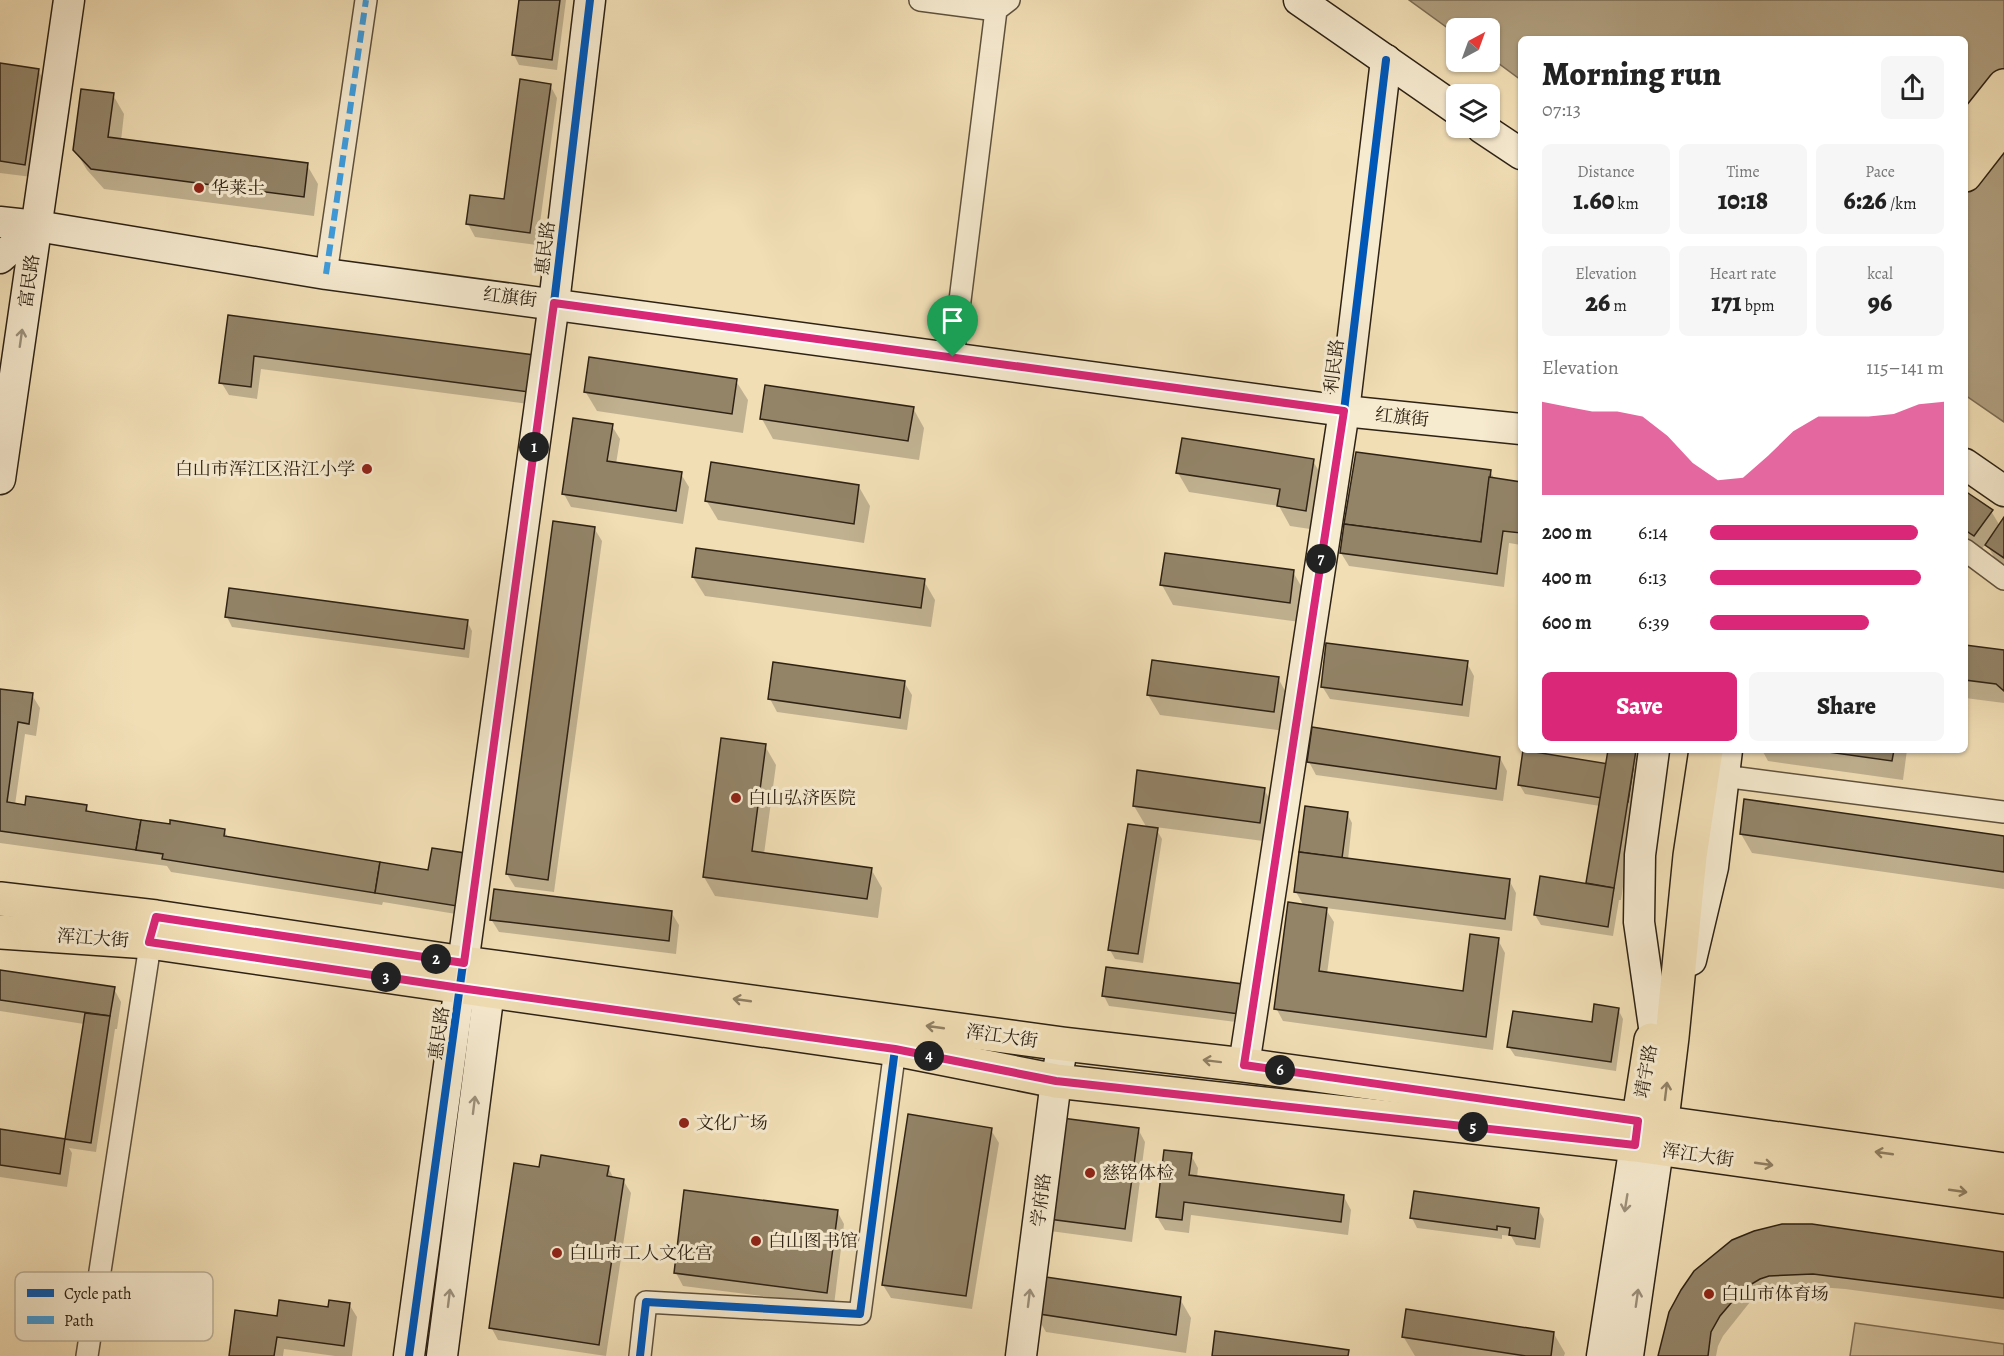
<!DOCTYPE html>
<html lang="en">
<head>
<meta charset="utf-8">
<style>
  :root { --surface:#fff; --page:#f6f6f6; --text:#222; --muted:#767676; --accent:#db2777 }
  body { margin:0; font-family:Alegreya,"Noto Serif SC",serif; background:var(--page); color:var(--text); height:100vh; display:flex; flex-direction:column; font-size:22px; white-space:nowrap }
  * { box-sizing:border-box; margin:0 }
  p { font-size:20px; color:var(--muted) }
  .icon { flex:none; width:33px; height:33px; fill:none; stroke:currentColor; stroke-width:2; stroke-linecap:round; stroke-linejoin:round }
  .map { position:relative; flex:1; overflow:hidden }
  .details { position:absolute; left:1518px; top:36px; width:450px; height:717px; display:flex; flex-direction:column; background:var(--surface); border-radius:9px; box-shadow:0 2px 4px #0004 }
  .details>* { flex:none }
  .needle { width:39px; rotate:41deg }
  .fabs { position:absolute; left:1446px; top:18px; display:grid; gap:12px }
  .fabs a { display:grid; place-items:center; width:54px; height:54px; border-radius:9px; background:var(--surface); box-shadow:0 2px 4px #0004; font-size:30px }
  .pin { position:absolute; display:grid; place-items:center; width:51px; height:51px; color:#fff; margin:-62px -26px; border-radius:50% 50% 50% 0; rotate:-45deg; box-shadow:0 0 6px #0007 }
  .pin .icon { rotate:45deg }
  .km { position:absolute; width:30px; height:30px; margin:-15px; border-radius:50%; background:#222; color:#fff; font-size:16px; line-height:30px; text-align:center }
  .round { display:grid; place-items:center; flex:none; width:63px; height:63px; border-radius:9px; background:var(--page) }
  .head { display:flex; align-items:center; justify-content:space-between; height:102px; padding:0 24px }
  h1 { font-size:33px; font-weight:800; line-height:45px }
  .figures { display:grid; grid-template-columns:repeat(3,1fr); gap:9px; height:102px; padding:6px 24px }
  .figures div { display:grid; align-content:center; border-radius:9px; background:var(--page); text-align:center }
  .figures b { font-size:26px; font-weight:800 }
  .figures small { font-size:16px; font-weight:400 }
  .figures p { font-size:16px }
  .chart { height:168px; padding:12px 24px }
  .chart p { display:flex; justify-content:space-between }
  .chart svg { width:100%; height:108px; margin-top:6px; fill:var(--accent); opacity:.7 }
  .cta { display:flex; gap:12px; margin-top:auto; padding:12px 24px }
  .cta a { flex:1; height:69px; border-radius:9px; background:var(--accent); color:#fff; font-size:24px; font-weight:800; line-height:69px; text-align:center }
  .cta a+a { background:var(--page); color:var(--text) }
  ul { padding:0 24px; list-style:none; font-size:20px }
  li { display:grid; grid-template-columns:96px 72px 1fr; align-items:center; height:45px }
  li i { height:15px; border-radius:8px; background:var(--accent) }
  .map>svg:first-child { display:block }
  .green { fill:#d0be9a; stroke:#7f7057; stroke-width:1.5 }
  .water { fill:#af9e7e; stroke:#7b6c54; stroke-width:1.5 }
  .shadow { fill:#0003 }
  .building { fill:#938468; stroke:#2e2214; stroke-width:1.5 }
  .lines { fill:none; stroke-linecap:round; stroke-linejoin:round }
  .street-casing { stroke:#5f513c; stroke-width:24 }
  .secondary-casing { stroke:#2e2214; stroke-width:33 }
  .primary-casing { stroke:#2e2214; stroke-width:36 }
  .street { stroke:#f6eacf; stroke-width:21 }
  .secondary { stroke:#f6eacf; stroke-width:30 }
  .primary { stroke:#f1deb5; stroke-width:33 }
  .quiet { stroke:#3d9cde; stroke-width:6; stroke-dasharray:12 6; stroke-linecap:butt }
  .cycleway-casing { stroke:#f6eacf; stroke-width:11 }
  .cycleway { stroke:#0057b8; stroke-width:8 }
  .oneway { stroke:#9c907b }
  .oneway2 { stroke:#908064 }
  .route-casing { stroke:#fff; stroke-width:12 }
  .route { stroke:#db2777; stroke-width:8 }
  .poi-dot { fill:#8f2418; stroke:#f6eacf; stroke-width:2 }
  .labels { text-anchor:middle; stroke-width:6; stroke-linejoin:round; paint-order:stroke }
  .poi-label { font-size:18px; fill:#2e2214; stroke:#f6eacf; text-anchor:start }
  .street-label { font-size:18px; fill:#2e2214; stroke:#f6eacf }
  .key { fill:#f6eacf; stroke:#baae97; stroke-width:1.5 }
  .key-label { font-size:16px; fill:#2e2214 }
</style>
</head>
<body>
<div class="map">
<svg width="2004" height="1356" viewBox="0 0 2004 1356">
  <rect width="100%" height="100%" fill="#f1deb5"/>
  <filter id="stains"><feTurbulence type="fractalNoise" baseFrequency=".00333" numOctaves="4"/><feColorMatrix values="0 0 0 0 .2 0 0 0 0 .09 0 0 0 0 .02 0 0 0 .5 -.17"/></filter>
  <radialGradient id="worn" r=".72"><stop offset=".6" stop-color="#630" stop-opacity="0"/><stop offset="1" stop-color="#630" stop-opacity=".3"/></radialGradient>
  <path class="green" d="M1855,1323L2004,1344V1356H1850Z"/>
  <path class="water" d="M1409,0H2004V422L1965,395V39H1521V80L1490,57V28H1456V34Z"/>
  <g class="shadow">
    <path d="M521,0H566L557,70L519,65L514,55Z"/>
    <path d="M0,64L38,70L45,83L32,177L0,173Z"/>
    <path d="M550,85L557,98L537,245L475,237L468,224L505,201Z"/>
    <path d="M113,95L124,114L121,141L307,165L318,184L314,216L104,189L87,170L75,150Z"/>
    <path d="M229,317L533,357L536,405L261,369L257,399L229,395L221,382Z"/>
    <path d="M736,381L748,400L743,433L597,411L585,391Z"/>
    <path d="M913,408L924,428L919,460L773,439L762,419Z"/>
    <path d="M612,426L620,439L616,464L681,474L689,487L683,524L571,507L564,494Z"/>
    <path d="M1313,461L1324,480L1317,530L1290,526L1279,506L1189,492L1178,473Z"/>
    <path d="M1490,471L1495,480L1521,483V545L1509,543L1504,587L1349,566L1341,553Z"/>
    <path d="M859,487L870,506L864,543L718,520L706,500Z"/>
    <path d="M1965,492L1991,511L2000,526L2004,520V569L1998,564L1986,543L1982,549L1965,537Z"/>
    <path d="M594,528L602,541L554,892L515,887L507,874Z"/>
    <path d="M1293,572L1304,591L1300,622L1173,605L1162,585Z"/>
    <path d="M693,577L924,581L935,600L931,627L705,596Z"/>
    <path d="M227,617L467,621L472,631L469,658L232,627Z"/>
    <path d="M1965,646L2004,652V703L1965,698Z"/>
    <path d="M1467,663L1474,676L1469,717L1330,699L1322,686Z"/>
    <path d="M1278,678L1289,698L1285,731L1160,715L1148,695Z"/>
    <path d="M904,682L912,695L907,730L777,712L770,699Z"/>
    <path d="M0,690L32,695L40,708L36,736L25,734L15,805L86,806L90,814L171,826L224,830L229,839L429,871L433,849L462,915L383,902L382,905L171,872L167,866L0,843Z"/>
    <path d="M765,746L776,765L764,854L871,869L882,888L878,918L715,896L704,877Z"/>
    <path d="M1609,750H1644L1621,900H1619L1613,936L1541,925L1535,915L1590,886L1588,883L1600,806L1525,794L1519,784L1607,765Z"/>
    <path d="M1762,750H1907L1903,780L1768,761Z"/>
    <path d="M1500,758L1507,771L1503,801L1316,775L1309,762Z"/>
    <path d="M1264,789L1275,809L1271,842L1155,827L1162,839L1143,963L1115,959L1110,950L1147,828L1134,806Z"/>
    <path d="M1347,813L1352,823L1348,860L1509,880L1516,893L1512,931L1325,908L1334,922L1327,974L1464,992L1498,940L1505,953L1493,1050L1283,1021L1276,1008L1304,906L1296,892Z"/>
    <path d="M1741,834L2004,837V889L1752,853Z"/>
    <path d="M671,912L679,925L676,954L499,932L491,919Z"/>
    <path d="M0,971L114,989L121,1002L117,1029H115L96,1152L69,1148L72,1153L67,1187L0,1177V1130L67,1140L84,1024L0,1011Z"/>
    <path d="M1242,986L1244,1023L1109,1006L1104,996Z"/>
    <path d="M1618,1009L1623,1019L1616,1071L1515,1056L1509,1047L1593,1024Z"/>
    <path d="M1138,1129L1145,1142L1132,1242L1050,1231L1042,1218Z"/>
    <path d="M991,1130L999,1143L972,1309L891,1298L883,1285Z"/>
    <path d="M1191,1155L1198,1168L1197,1178L1344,1197L1351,1210L1348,1235L1191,1215L1189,1233L1165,1230L1157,1217Z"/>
    <path d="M608,1167L614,1179L623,1180L631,1193L606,1356L498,1340L491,1327L540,1169Z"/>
    <path d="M1538,1209L1544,1219L1540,1248L1516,1245L1511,1236L1502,1235V1239L1417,1228L1412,1218Z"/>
    <path d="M837,1211L844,1224L834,1305L683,1286L676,1273Z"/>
    <path d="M2004,1253V1310L1845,1289L1806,1286L1777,1288L1767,1291L1750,1302L1723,1336L1718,1346L1716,1356H1659L1695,1272Z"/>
    <path d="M1180,1299L1191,1318L1186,1353L1046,1332L1035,1313Z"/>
    <path d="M349,1304L357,1317L352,1356H335L284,1349L283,1356H231L279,1317Z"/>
    <path d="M1554,1334L1565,1353L1564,1356H1415L1403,1336Z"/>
  </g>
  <g class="building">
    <path d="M519,0H560L552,60L512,55Z"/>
    <path d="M0,63L39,69L25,165L0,161Z"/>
    <path d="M520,79L551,84L530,233L466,224L470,195L504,199Z"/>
    <path d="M81,89L114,93L108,137L308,163L304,197L91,169L73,150Z"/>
    <path d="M228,315L534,355L529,392L254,356L251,387L219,383Z"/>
    <path d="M589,357L737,379L732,414L584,392Z"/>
    <path d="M765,385L914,407L908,441L760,419Z"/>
    <path d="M573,418L613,424L607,461L682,472L676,511L562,494Z"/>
    <path d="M1182,438L1314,459L1306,511L1277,506L1280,489L1176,473Z"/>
    <path d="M1356,452L1491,470L1481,542L1344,524Z"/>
    <path d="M711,462L859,485L854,524L705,501Z"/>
    <path d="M1489,477L1521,482V533L1503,531L1497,574L1340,553L1344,524L1481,542Z"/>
    <path d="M1965,491L1993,510L1974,536L1965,530Z"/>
    <path d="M2004,517V558L1985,545Z"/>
    <path d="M553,521L595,527L548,880L506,874Z"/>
    <path d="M696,548L925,579L921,608L692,577Z"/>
    <path d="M1165,553L1294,570L1290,603L1160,585Z"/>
    <path d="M229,588L468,620L464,649L225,617Z"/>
    <path d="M1326,643L1468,661L1462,705L1321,687Z"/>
    <path d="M1965,645L2004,650V691L1996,684L1965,680Z"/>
    <path d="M1152,660L1279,677L1274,712L1147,695Z"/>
    <path d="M773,662L905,681L900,718L768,699Z"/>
    <path d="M0,689L33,693L29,724L18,722L7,802L25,805L26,796L87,805L86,811L141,820L136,850L0,831Z"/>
    <path d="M1312,727L1500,757L1496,789L1307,762Z"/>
    <path d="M721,738L766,744L752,851L872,868L867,899L703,877Z"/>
    <path d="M1523,750L1633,768L1628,802L1518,785Z"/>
    <path d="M1608,750H1636L1614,888L1586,883Z"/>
    <path d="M1814,750H1894L1892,761Z"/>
    <path d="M1137,770L1265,788L1260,823L1133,806Z"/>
    <path d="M1744,799L2004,836V872L1740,834Z"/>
    <path d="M1305,806L1348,812L1342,858L1299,852Z"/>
    <path d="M141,820L170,824V820L225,829L224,836L380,862L375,893L162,859L163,854L136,850Z"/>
    <path d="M1128,824L1158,828L1138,954L1108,950Z"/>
    <path d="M432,848L465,853L457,906L375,893L380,862L428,870Z"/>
    <path d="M1299,852L1510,879L1505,919L1294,892Z"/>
    <path d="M1540,876L1614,888L1608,927L1534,915Z"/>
    <path d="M494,889L672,911L669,941L490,920Z"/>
    <path d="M1288,902L1327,908L1319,971L1463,991L1470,934L1499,938L1486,1037L1274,1009Z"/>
    <path d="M1106,967L1243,984L1239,1014L1102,996Z"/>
    <path d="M0,970L115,987L110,1016L0,1000Z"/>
    <path d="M1594,1004L1619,1008L1611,1062L1507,1047L1513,1011L1592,1022Z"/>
    <path d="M85,1013L110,1016L91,1143L65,1139Z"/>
    <path d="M908,1114L992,1128L966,1296L882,1285Z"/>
    <path d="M1054,1117L1139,1128L1125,1229L1041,1218Z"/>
    <path d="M0,1129L65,1139L60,1174L0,1165Z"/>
    <path d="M1164,1150L1192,1153L1189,1175L1344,1195L1341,1222L1184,1202L1182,1220L1156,1217Z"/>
    <path d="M541,1155L609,1166L607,1176L624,1179L599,1345L489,1328L514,1163L539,1167Z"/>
    <path d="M684,1190L838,1210L827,1293L674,1273Z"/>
    <path d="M1414,1191L1539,1208L1535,1239L1509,1235L1510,1228L1497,1226V1230L1410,1218Z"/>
    <path d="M1782,1224H1812L2004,1252V1298L1813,1274L1769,1276L1760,1279L1743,1289L1720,1316L1711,1332L1708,1356H1658L1669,1312L1681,1290L1694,1271L1732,1240L1754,1231Z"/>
    <path d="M1039,1276L1181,1297L1176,1335L1033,1313Z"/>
    <path d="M279,1300L328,1307L329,1300L350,1303L344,1346L277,1337L274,1356H229L235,1310L277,1316Z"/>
    <path d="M1406,1309L1554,1332L1551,1356H1526L1402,1337Z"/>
    <path d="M1215,1331L1349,1350L1348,1356H1212Z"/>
  </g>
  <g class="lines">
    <g class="street-casing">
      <g id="street">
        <path d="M920,0L996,10"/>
        <path d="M326,274L366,0"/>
        <path d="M953,357L996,10L1009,0"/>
        <path d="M1965,550L2004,579"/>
        <path d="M1723,776L2004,812"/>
        <path d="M87,1356L152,932"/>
        <path d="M640,1356L646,1302L860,1314L895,1049"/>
      </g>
    </g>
    <g class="secondary-casing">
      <g id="secondary">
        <path d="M1299,0L1456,109"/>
        <path d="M1482,128L1521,154"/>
        <path d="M0,222L37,226L326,274L1344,411L1521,429"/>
        <path d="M0,258L37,226"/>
        <path d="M1965,464L2004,491"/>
        <path d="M0,479L69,0"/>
        <path d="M1691,960L1713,867L1727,750"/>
        <path d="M1654,1027L1639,922L1640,855L1654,750"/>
        <path d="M1244,1065L1344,411L1386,60"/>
        <path d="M409,1356L554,303L590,0"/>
        <path d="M442,1356L489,991L474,974"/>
        <path d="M1021,1356L1056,1081L1063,1044"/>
        <path d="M1602,1356L1635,1145"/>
        <path d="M1628,1356L1658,1149"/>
      </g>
    </g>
    <g class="primary-casing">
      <g id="primary">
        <path d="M1965,135L2004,86"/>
        <path d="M1965,175L2004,125"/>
        <path d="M0,899L156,917L464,963L1063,1044L1244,1065L2004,1170"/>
        <path d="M0,932L149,942L895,1049L1056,1081L1635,1145L2004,1197"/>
        <path d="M1635,1143L1651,1040"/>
        <path d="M1659,1144L1672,1037L1690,856L1706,750"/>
      </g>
    </g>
    <use href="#street" class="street"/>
    <use href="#secondary" class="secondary"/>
    <use href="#primary" class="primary"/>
    <path class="quiet" d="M326,274L366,0"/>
    <g class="cycleway-casing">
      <g id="cycleway">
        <path d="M1244,1065L1344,411L1386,60"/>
        <path d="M409,1356L554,303L590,0"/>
        <path d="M640,1356L646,1302L860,1314L895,1049"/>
      </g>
    </g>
    <use href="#cycleway" class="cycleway"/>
  </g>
  <defs><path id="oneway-shaft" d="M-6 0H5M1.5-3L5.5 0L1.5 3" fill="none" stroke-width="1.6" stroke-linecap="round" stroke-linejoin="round" transform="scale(1.5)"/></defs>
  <g class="oneway">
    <use href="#oneway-shaft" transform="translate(21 338) rotate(-82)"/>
    <use href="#oneway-shaft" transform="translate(474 1105) rotate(-83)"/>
    <use href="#oneway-shaft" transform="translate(1626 1203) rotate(99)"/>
    <use href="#oneway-shaft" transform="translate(449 1298) rotate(-83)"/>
    <use href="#oneway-shaft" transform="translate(1029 1298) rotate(-83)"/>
    <use href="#oneway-shaft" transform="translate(1637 1298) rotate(-82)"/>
  </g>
  <g class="oneway2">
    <use href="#oneway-shaft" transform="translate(742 1000) rotate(-172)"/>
    <use href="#oneway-shaft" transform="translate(935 1027) rotate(-172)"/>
    <use href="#oneway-shaft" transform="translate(1212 1061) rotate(-173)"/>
    <use href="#oneway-shaft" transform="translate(1666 1091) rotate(-83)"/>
    <use href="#oneway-shaft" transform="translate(1884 1153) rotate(-172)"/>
    <use href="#oneway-shaft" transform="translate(1764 1164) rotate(8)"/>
    <use href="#oneway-shaft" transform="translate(1958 1191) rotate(8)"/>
  </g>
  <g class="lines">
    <g class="route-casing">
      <path id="route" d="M554,303L1344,411L1244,1065L1638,1121L1635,1145L1056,1081L895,1049L460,988L149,942L156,917L464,963Z"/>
    </g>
    <use href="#route" class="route"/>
  </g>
  <g class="poi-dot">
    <circle cx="199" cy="188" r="6"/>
    <circle cx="367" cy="469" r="6"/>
    <circle cx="736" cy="798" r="6"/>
    <circle cx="684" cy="1123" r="6"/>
    <circle cx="1090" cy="1173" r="6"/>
    <circle cx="756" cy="1241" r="6"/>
    <circle cx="557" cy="1253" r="6"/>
    <circle cx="1709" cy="1294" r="6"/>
  </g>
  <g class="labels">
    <g class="poi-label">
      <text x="211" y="194">华莱士</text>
      <text x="355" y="475" text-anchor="end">白山市浑江区沿江小学</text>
      <text x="748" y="804">白山弘济医院</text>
      <text x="696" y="1129">文化广场</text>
      <text x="1102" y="1179">慈铭体检</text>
      <text x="768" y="1247">白山图书馆</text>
      <text x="569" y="1259">白山市工人文化宫</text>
      <text x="1721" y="1300">白山市体育场</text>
    </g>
    <g class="street-label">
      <text transform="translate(545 248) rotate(-83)" y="6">惠民路</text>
      <text transform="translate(29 281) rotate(-82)" y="6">富民路</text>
      <text transform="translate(510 297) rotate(7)" y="6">红旗街</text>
      <text transform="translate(1334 366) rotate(-83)" y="6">利民路</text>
      <text transform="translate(1402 417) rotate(6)" y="6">红旗街</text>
      <text transform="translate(93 938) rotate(4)" y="6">浑江大街</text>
      <text transform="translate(439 1033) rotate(-82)" y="6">惠民路</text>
      <text transform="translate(1002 1036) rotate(8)" y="6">浑江大街</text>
      <text transform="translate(1646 1071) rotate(-80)" y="6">靖宇路</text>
      <text transform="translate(1698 1155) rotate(8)" y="6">浑江大街</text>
      <text transform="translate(1041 1200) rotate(-83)" y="6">学府路</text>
    </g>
  </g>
  <rect x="15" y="1272" width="198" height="69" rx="9" class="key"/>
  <rect x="27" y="1289" width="27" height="8" fill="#0057b8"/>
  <rect x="27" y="1316" width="27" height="8" fill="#3d9cde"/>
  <g class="key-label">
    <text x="64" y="1299">Cycle path</text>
    <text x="64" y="1326">Path</text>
  </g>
  <rect width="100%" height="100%" filter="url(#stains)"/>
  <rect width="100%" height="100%" fill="url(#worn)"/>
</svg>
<div class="fabs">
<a><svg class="needle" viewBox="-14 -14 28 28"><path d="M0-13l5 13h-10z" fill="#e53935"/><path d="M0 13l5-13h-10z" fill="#767676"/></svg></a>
<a><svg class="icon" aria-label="layers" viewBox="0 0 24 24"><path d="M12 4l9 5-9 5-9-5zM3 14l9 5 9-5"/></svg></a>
</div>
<div class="pin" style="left:953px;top:357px;background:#1e9e55"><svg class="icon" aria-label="arrive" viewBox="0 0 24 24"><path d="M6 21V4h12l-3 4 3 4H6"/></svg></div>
<b class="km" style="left:534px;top:447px">1</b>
<b class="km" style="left:436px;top:959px">2</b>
<b class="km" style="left:386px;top:977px">3</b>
<b class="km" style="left:929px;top:1056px">4</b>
<b class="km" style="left:1473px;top:1127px">5</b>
<b class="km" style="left:1280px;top:1070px">6</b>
<b class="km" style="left:1321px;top:559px">7</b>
<section class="details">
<div class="head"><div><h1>Morning run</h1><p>07:13</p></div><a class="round"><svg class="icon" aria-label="share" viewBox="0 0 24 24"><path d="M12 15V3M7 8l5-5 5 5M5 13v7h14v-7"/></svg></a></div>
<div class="figures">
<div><p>Distance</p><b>1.60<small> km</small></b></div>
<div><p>Time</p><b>10:18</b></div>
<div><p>Pace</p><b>6:26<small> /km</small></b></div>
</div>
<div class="figures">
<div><p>Elevation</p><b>26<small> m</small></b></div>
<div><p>Heart rate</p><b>171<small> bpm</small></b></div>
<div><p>kcal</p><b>96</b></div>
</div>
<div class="chart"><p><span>Elevation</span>115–141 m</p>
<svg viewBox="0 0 160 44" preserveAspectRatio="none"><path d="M0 44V6L10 8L20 10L30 10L40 12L50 20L60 31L70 38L80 37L90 28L100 18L110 12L120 12L130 12L140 11L150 7L160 6V44z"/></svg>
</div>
<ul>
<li><b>200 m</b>6:14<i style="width:89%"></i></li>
<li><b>400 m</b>6:13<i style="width:90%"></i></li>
<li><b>600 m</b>6:39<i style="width:68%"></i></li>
</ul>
<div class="cta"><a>Save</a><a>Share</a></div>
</section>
</div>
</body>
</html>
